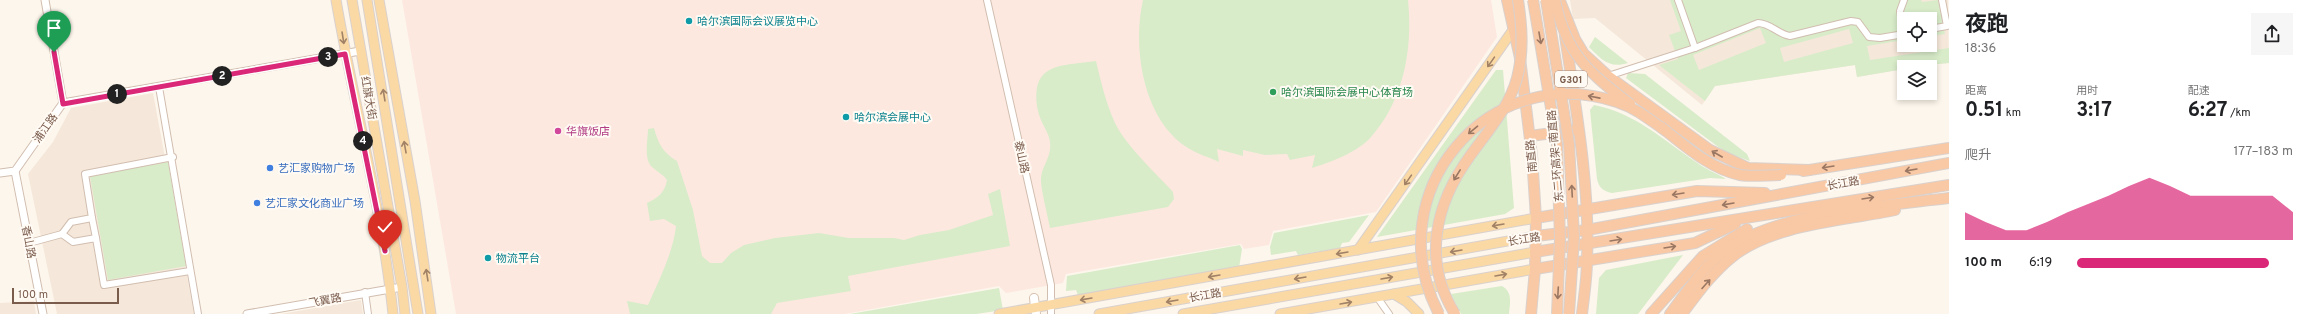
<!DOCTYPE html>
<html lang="zh">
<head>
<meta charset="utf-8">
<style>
  :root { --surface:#fff; --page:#f6f6f6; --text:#202124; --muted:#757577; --accent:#db2777 }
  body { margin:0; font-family:Overpass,"Noto Sans SC",sans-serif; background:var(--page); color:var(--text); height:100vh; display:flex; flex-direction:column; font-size:15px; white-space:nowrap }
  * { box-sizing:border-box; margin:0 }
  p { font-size:13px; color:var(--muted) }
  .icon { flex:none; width:22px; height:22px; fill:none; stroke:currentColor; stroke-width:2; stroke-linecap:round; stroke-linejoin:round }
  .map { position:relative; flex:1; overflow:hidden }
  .panel { display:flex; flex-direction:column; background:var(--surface); width:360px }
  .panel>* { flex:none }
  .controls { position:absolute; left:1897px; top:12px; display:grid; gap:8px }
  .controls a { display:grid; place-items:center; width:40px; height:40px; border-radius:0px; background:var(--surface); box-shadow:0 2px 6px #0003; font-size:20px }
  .scale { position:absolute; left:12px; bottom:10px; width:107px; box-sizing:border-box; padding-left:4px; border:2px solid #7a5c4d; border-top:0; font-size:11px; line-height:14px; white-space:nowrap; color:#7a5c4d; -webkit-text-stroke:3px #fffaf3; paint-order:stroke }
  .pin { position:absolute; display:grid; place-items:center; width:34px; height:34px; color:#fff; margin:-41px -17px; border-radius:50% 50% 50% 0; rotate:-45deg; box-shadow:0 0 4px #0007 }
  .pin .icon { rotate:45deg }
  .km { position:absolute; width:20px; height:20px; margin:-10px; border-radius:50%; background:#222; color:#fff; font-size:11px; line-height:20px; text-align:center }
  .round { display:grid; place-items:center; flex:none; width:42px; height:42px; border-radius:0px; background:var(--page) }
  .head { display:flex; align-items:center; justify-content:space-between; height:68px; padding:0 16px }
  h1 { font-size:22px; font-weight:700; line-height:30px }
  .figures { display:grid; grid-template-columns:repeat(3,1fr); gap:6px; height:68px; padding:4px 16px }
  .figures div { display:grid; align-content:center }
  .figures b { font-size:20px; font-weight:700 }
  .figures small { font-size:11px; font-weight:400 }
  .figures p { font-size:11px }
  .chart { height:112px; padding:8px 16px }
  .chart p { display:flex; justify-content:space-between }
  .chart svg { width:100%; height:72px; margin-top:4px; fill:var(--accent); opacity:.7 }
  ul { padding:0 16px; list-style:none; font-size:13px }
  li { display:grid; grid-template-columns:64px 48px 1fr; align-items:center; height:30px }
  li i { height:10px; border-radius:5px; background:var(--accent) }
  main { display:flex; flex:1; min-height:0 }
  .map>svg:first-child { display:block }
  .residential { fill:#f5e8da; fill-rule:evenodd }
  .commercial { fill:#fde8e0 }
  .green { fill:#d8ecc9; fill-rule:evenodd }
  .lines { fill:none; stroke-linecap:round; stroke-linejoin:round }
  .minor-casing { stroke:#d1beb0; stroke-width:8 }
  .tertiary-casing { stroke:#d1beb0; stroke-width:9 }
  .secondary-casing { stroke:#d6c0b0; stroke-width:10 }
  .primary-casing { stroke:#dad1cd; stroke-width:11 }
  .trunk-casing { stroke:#dad1cd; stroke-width:12 }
  .minor { stroke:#fff; stroke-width:6 }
  .tertiary { stroke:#fff; stroke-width:7 }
  .secondary { stroke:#fff; stroke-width:8 }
  .primary { stroke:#fbd9a5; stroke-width:9 }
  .trunk { stroke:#f9c8a4; stroke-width:10 }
  .trunk-bridge-casing { stroke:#dad1cd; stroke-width:12; stroke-linecap:butt }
  .trunk-bridge { stroke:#f9c8a4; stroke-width:10 }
  .oneway { stroke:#a18267 }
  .oneway2 { stroke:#9a7763 }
  .route-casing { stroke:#fff; stroke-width:8 }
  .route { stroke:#db2777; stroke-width:5 }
  .culture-dot { fill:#0f9aa8; stroke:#fffaf3; stroke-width:1.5 }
  .leisure-dot { fill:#2e9e5b; stroke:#fffaf3; stroke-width:1.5 }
  .hotel-dot { fill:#d1479c; stroke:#fffaf3; stroke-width:1.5 }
  .shop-dot { fill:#3f7fe0; stroke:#fffaf3; stroke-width:1.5 }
  .labels { text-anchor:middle; stroke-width:4; stroke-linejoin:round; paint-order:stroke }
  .shield { fill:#fffaf3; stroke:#a28b7f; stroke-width:1 }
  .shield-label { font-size:10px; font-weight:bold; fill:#7a5c4d }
  .culture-label { font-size:11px; fill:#0d838f; stroke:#fffaf3; text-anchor:start }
  .leisure-label { font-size:11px; fill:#27864d; stroke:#fffaf3; text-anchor:start }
  .street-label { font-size:11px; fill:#7a5c4d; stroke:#fffaf3 }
  .hotel-label { font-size:11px; fill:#b23c85; stroke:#fffaf3; text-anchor:start }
  .shop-label { font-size:11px; fill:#366cbe; stroke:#fffaf3; text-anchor:start }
</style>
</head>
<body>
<main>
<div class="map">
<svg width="1949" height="314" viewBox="0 0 1949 314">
  <rect width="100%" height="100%" fill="#fdf6ec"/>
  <g class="residential">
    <path d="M1570,0H1948L1949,63L1904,67V69L1857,77L1855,65L1715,86L1702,105L1595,18L1573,19ZM1904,19H1930V45H1904Z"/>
    <path d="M153,93L194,314H57L28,174L53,142L71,108Z"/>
    <path d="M361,300L363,314H281Z"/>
    <path d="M34,301L36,314H0V303Z"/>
  </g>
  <path class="commercial" d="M402,0H1491L1497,37L1376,212L1273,231L1269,245L1244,249L1241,244L1066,274L1063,283L1006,293L999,286L845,314H456Z"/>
  <g class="green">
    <path d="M1143,0H1408C1413,48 1404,100 1371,137C1358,152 1331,162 1312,168L1315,155L1290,160L1287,154L1265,155L1243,150V156L1217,149L1219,162C1209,157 1197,154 1188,148C1143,120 1132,48 1143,0Z"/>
    <path d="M1670,0H1921L1922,2L1938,0L1945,34L1930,36V19H1904V40L1867,46L1870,60L1949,48V63L1904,67V69L1857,77L1855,65L1715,86L1705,101L1659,65L1678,59L1669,35L1681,31ZM1760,28L1766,43L1699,70L1693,55ZM1849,29L1853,43L1784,62L1780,48Z"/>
    <path d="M1595,37L1628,63C1609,69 1601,59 1589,47Z"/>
    <path d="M1096,61C1101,82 1106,103 1115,123C1126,146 1156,173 1173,192L1174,199L1168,207L1050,228C1048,216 1040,187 1041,177C1043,164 1052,156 1050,142C1049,132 1040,122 1038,111C1029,62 1061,66 1096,61Z"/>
    <path d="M1496,70H1503L1514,208L1505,214L1377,237Z"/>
    <path d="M1628,73L1645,74L1747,154L1750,161L1729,154L1717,146L1626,78Z"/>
    <path d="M1594,105C1635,113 1662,139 1696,162C1705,169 1716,173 1726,179L1710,178L1612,193C1603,191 1599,188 1597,179L1590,110Z"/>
    <path d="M654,128C658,143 663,153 677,161L693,210L702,256L710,263H722L731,253L744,245L775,238L819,233L849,238H894L904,240L920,235L949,230L993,215L988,194L1000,189L1010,246L848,276L851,291L777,303L771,314H630L627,301L648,305C659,280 673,253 676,226L664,219L650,221L647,203C658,198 665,192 667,180C663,174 654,170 650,165C644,155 648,139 648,129Z"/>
    <path d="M168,162L186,266L108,280L90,176Z"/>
    <path d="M1369,215L1349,242L1342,243L1340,248L1298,255L1296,251L1271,255L1270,247L1274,233Z"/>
    <path d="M1240,245L1242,249L1239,268L1078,295L1076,290L1066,291L1067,276Z"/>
    <path d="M1683,255L1638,314H1596L1599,278L1606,270Z"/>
    <path d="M1502,286C1513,292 1510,304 1509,314H1461L1451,294Z"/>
    <path d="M999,288L1003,310L976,314H850Z"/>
  </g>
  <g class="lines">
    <g class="minor-casing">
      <g id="minor">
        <path d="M987,0L1051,285V314"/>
        <path d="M1678,0L1695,48"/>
        <path d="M1904,0L1900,11L1904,34"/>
        <path d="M1930,29L1947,26L1942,0"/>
        <path d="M1608,76L1695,48L1758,23C1770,23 1778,34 1790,36L1851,21L1858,22L1869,37L1880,38L1904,34"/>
        <path d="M159,87L198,314"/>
        <path d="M92,218L96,238"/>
        <path d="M62,234L73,242L96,238L104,285L190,271"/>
        <path d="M29,243L62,234L71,222L92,218L85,174L173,157"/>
        <path d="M365,292L368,314"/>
        <path d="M1377,297L1389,314"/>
      </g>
    </g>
    <g class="tertiary-casing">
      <g id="tertiary">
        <path d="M45,0L63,103"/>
        <path d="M15,171L43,314"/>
        <path d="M0,173L15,171L63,103L360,51"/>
        <path d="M247,314L402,287"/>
      </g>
    </g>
    <g class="secondary-casing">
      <path id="secondary" d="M1034,298L1036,314"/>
    </g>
    <g class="primary-casing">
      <g id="primary">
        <path d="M336,0C354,105 382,208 393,314"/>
        <path d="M352,0L402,287L405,314"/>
        <path d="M367,0L418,314"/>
        <path d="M379,0L415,201L431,314"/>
        <path d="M1358,250L1513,30"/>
        <path d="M1394,294L1407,302L1419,314"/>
        <path d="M999,314L1536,218"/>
        <path d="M1099,314L1536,236"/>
        <path d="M1183,314L1535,252"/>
        <path d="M1280,314L1535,269"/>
      </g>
    </g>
    <g class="trunk-casing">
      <g id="trunk">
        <path d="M1507,0L1520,58L1532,156L1536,218L1535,269L1531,314"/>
        <path d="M1560,1L1575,39L1584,54L1608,76L1710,150L1748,168L1809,170"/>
        <path d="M1565,36C1576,109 1590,185 1587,260C1587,278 1584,296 1582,314"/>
        <path d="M1530,136L1575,130"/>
        <path d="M1803,171L1949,148"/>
        <path d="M1536,218L1697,191L1765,193"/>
        <path d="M1536,236L1587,230L1949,163"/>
        <path d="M1535,252L1949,185"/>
        <path d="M1535,269L1695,243L1735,224"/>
        <path d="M1651,314L1703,256L1747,229"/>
        <path d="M1670,314C1686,293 1702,268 1723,252C1775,212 1884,206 1949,198"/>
        <path d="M1682,314C1697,294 1712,273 1732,257C1773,224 1844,221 1895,210"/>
      </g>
    </g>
    <use href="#minor" class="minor"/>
    <use href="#tertiary" class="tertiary"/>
    <use href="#secondary" class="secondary"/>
    <use href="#primary" class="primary"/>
    <use href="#trunk" class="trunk"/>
    <g class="trunk-bridge-casing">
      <g id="trunk-bridge">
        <path d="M1533,0L1557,144L1560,239L1557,314"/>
        <path d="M1546,0L1569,144L1574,237L1569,314"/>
        <path d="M1555,0C1566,54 1588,72 1630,104"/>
        <path d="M1661,127C1684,145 1710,169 1740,175C1753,177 1768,175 1781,175"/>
        <path d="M1439,314C1376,194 1488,59 1617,102C1636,108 1650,120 1666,131"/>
        <path d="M1455,314C1422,261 1435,204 1470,156C1487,132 1509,108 1517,78C1524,52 1522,26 1518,0"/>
      </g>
    </g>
    <use href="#trunk-bridge" class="trunk-bridge"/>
  </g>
  <defs><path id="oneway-shaft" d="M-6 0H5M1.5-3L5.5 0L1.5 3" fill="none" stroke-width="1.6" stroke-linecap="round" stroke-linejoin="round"/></defs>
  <g class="oneway">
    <use href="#oneway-shaft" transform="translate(343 38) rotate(81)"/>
    <use href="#oneway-shaft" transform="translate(1491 62) rotate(125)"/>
    <use href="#oneway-shaft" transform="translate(384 95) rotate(-99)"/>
    <use href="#oneway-shaft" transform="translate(405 147) rotate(-100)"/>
    <use href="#oneway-shaft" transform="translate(1408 180) rotate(125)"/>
    <use href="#oneway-shaft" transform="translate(1498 225) rotate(170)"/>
    <use href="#oneway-shaft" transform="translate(1456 251) rotate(170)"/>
    <use href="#oneway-shaft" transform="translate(1342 253) rotate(170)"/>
    <use href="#oneway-shaft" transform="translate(427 275) rotate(-99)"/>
    <use href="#oneway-shaft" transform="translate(1501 275) rotate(-10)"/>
    <use href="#oneway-shaft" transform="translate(1214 276) rotate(170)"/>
    <use href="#oneway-shaft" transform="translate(1300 278) rotate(170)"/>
    <use href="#oneway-shaft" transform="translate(1387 278) rotate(-10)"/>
    <use href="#oneway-shaft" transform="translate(1086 299) rotate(170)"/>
    <use href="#oneway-shaft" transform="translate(1172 301) rotate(170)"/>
    <use href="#oneway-shaft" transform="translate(1346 303) rotate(-10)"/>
  </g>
  <g class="oneway2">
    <use href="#oneway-shaft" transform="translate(1540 38) rotate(80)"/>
    <use href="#oneway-shaft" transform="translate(1594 97) rotate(-169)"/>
    <use href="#oneway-shaft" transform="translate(1473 130) rotate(140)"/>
    <use href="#oneway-shaft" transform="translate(1717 154) rotate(-150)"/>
    <use href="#oneway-shaft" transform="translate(1828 167) rotate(171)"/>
    <use href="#oneway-shaft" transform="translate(1911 170) rotate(170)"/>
    <use href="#oneway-shaft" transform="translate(1457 175) rotate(122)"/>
    <use href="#oneway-shaft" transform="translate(1572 191) rotate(-93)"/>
    <use href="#oneway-shaft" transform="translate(1678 194) rotate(171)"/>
    <use href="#oneway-shaft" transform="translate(1868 198) rotate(-9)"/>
    <use href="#oneway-shaft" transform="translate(1728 204) rotate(170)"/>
    <use href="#oneway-shaft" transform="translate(1616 240) rotate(-9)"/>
    <use href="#oneway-shaft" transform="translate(1670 247) rotate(-9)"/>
    <use href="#oneway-shaft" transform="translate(1706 284) rotate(-48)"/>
    <use href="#oneway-shaft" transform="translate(1558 293) rotate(93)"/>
  </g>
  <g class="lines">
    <g class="route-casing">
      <path id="route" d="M54,52L63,104L345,54L385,251"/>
    </g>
    <use href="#route" class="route"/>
  </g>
  <g class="culture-dot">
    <circle cx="689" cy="21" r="4"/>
    <circle cx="846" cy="117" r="4"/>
    <circle cx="488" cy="258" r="4"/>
  </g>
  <circle class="leisure-dot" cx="1273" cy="92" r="4"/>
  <circle class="hotel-dot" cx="558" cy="131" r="4"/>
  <g class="shop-dot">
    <circle cx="270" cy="168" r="4"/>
    <circle cx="257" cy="203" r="4"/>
  </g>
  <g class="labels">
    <rect class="shield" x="1555" y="71" width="32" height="16" rx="3"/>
    <g class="shield-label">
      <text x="1571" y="83">G301</text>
    </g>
    <g class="culture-label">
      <text x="697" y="25">哈尔滨国际会议展览中心</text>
      <text x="854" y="121">哈尔滨会展中心</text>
      <text x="496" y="262">物流平台</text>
    </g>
    <g class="leisure-label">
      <text x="1281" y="96">哈尔滨国际会展中心体育场</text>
    </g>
    <g class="street-label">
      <text transform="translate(369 98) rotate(80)" y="4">红旗大街</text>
      <text transform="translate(45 128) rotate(-55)" y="4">浦江路</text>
      <text transform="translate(1531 156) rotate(-95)" y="4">南直路</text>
      <text transform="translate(1555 156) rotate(-95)" y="4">东二环高架-南直路</text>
      <text transform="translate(1022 157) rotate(77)" y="4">泰山路</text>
      <text transform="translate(1843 183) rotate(-10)" y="4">长江路</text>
      <text transform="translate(1524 239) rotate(-9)" y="4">长江路</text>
      <text transform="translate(29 242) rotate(79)" y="4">香山路</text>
      <text transform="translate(1205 295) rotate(-10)" y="4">长江路</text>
      <text transform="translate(325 300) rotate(-11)" y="4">飞翼路</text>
    </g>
    <g class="hotel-label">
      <text x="566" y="135">华旗饭店</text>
    </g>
    <g class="shop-label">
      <text x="278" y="172">艺汇家购物广场</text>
      <text x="265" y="207">艺汇家文化商业广场</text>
    </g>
  </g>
</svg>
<div class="controls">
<a><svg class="icon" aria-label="locate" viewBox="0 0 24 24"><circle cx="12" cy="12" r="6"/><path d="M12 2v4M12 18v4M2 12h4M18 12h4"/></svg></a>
<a><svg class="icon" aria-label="layers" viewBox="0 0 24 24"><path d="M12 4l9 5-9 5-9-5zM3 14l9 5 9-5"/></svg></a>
</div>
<div class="scale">100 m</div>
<div class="pin" style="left:54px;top:52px;background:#1e9e55"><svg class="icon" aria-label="arrive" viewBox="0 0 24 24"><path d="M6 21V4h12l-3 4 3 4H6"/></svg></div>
<div class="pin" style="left:385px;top:251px;background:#d93025"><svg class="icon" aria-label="check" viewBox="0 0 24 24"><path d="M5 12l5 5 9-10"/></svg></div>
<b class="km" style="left:117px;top:94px">1</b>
<b class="km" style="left:222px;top:76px">2</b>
<b class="km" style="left:328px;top:57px">3</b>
<b class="km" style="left:363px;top:141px">4</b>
</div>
<section class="panel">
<div class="head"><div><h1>夜跑</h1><p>18:36</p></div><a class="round"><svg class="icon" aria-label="share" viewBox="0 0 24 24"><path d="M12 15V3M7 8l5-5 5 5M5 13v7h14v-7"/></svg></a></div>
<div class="figures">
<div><p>距离</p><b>0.51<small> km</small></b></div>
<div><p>用时</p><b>3:17</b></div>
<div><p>配速</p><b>6:27<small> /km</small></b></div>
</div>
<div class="chart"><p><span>爬升</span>177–183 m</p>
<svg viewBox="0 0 160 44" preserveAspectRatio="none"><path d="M0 44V27L10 33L20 38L30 38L40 33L50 27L60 22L70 17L80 11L90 6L100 11L110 17L120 17L130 17L140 17L150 17L160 27V44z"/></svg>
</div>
<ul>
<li><b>100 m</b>6:19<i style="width:89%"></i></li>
</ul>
</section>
</main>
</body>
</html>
